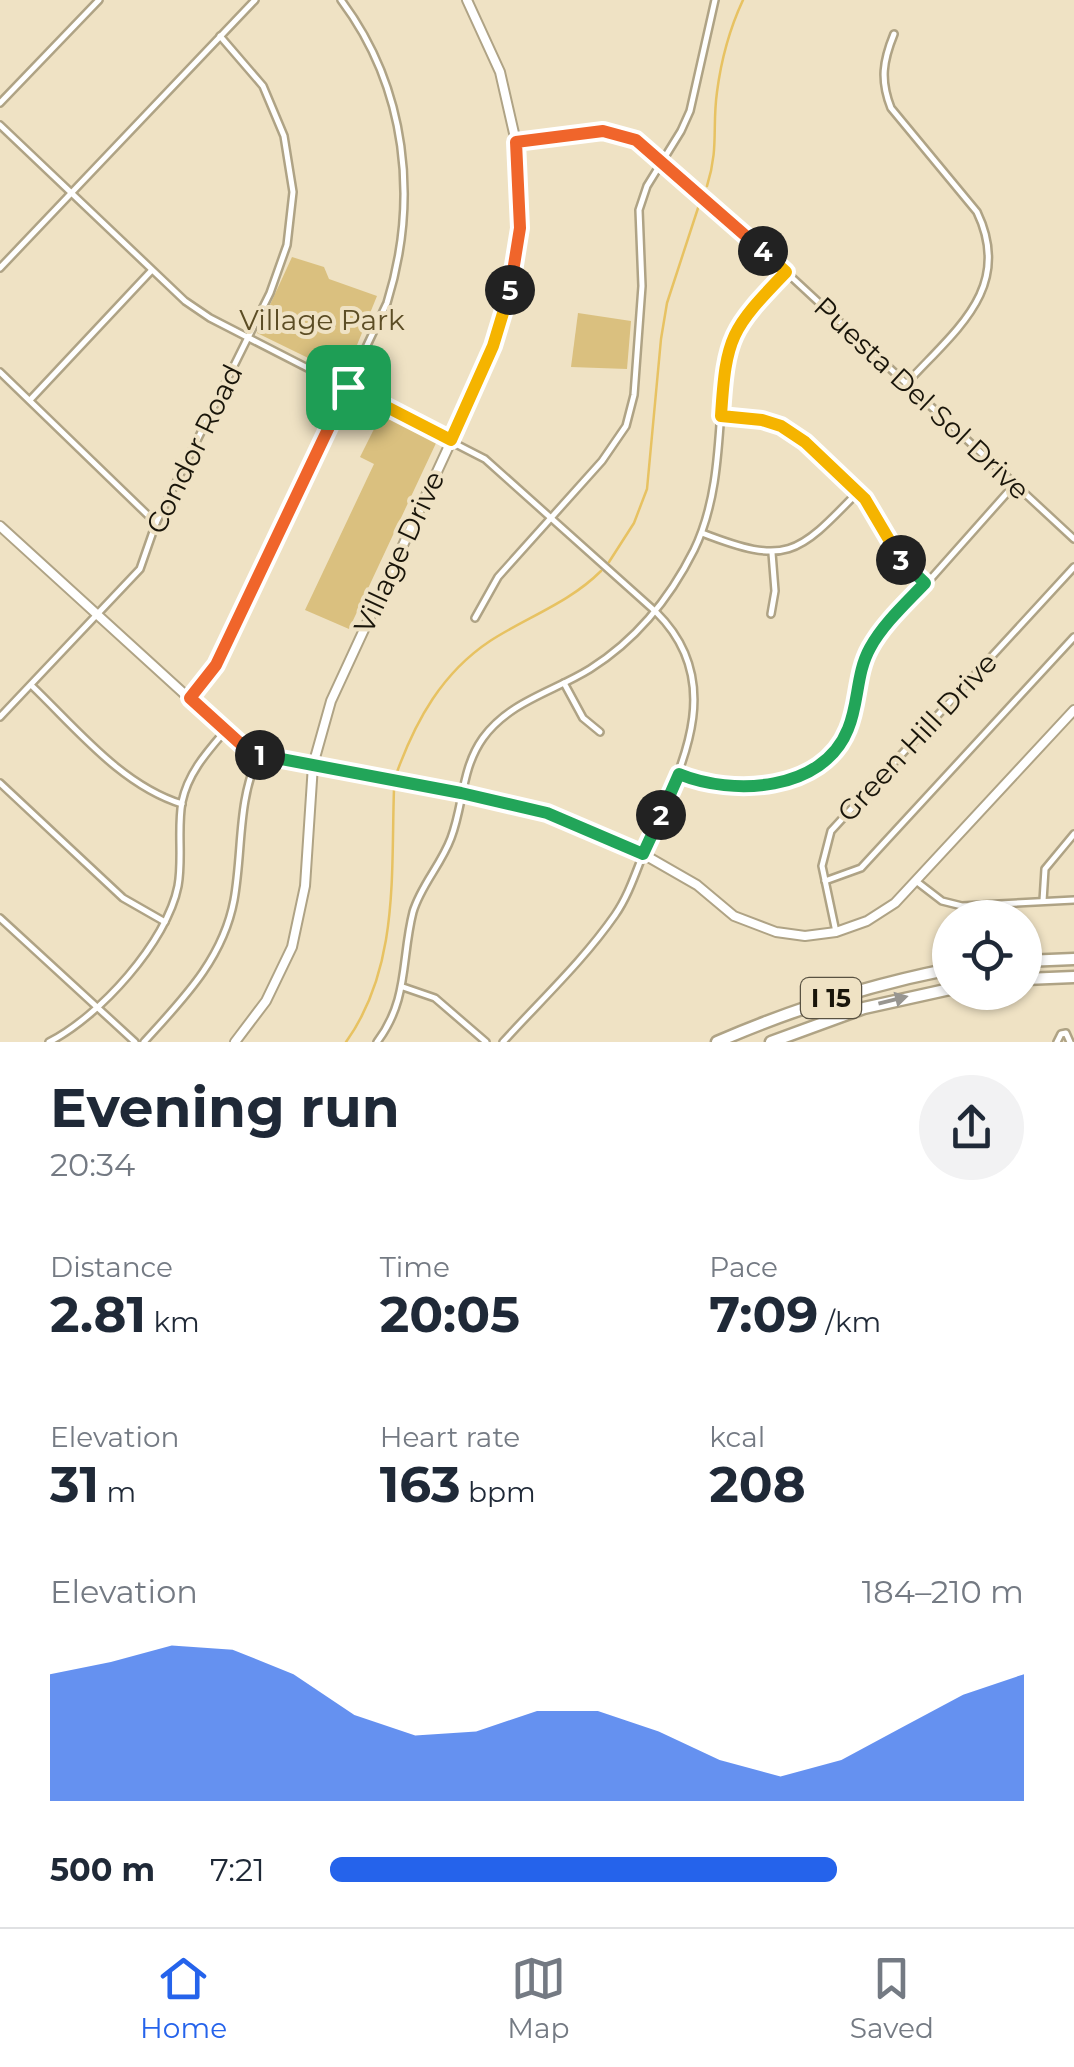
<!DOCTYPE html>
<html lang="en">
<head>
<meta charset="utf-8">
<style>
  :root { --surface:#fff; --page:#f2f2f3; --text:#1f2937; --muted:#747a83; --line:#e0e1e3; --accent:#2563eb }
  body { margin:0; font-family:Montserrat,sans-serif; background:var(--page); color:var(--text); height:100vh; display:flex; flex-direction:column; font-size:38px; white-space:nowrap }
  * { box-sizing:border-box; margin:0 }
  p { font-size:32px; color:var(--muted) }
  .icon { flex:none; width:55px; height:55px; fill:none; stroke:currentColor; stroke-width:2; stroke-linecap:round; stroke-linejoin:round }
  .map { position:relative; height:1042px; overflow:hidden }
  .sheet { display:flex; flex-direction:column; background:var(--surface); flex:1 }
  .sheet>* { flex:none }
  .buttons { position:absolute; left:932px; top:900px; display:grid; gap:20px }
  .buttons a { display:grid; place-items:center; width:110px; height:110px; border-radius:50%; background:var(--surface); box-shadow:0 2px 8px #0004; font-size:50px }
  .pin { position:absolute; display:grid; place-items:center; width:85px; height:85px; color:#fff; margin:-42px; border-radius:20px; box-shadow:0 5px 15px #0006 }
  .km { position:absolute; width:50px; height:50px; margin:-25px; border-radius:50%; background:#222; color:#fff; font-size:28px; line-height:50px; text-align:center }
  .round { display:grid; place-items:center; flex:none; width:105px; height:105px; border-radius:52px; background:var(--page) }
  .headline { display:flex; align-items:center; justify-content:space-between; height:170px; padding:0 50px }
  h1 { font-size:55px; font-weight:700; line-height:75px }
  .figures { display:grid; grid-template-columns:repeat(3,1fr); gap:15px; height:170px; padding:10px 50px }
  .figures div { display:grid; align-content:center }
  .figures b { font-size:50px; font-weight:700 }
  .figures small { font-size:28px; font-weight:400 }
  .figures p { font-size:28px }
  .chart { height:280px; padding:20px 50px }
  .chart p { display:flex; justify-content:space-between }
  .chart svg { width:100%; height:180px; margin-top:10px; fill:var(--accent); opacity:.7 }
  ul { padding:0 50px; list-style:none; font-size:32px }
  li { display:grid; grid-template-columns:160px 120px 1fr; align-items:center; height:75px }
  li i { height:25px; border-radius:12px; background:var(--accent) }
  .dock { display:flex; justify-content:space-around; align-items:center; height:140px; border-top:2px solid var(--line); background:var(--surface); font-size:28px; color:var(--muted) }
  .dock a { display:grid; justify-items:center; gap:5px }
  .dock .active { color:var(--accent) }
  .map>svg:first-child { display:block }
  .green { fill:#dac07f }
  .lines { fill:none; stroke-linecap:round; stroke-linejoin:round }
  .stream { stroke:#e7c262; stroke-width:2.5 }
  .street-casing { stroke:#afa385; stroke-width:10 }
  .secondary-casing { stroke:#afa385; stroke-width:12 }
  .highway-casing { stroke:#afa385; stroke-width:15 }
  .street { stroke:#fff; stroke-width:5 }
  .secondary { stroke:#fff; stroke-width:8 }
  .highway { stroke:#fff; stroke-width:10 }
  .oneway { fill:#989691 }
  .split-1-casing { stroke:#fff; stroke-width:20 }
  .split-2-casing { stroke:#fff; stroke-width:20 }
  .split-3-casing { stroke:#fff; stroke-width:20 }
  .split-4-casing { stroke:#fff; stroke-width:20 }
  .split-5-casing { stroke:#fff; stroke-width:20 }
  .split-6-casing { stroke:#fff; stroke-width:20 }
  .split-1 { stroke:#f0652b; stroke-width:12 }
  .split-2 { stroke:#22a559; stroke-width:12 }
  .split-3 { stroke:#22a559; stroke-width:12 }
  .split-4 { stroke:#f5b400; stroke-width:12 }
  .split-5 { stroke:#f0652b; stroke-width:12 }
  .split-6 { stroke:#f5b400; stroke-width:12 }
  .labels { text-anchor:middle; stroke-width:8; stroke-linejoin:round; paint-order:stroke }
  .shield { fill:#efe2c4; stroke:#595242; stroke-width:2.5 }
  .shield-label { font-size:25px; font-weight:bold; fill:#19150a }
  .park-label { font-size:28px; fill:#5c4d25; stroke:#efe2c4 }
  .street-label { font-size:28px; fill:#19150a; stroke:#efe2c4 }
</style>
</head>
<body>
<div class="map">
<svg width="1074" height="1042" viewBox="0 0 1074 1042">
  <rect width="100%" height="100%" fill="#efe2c4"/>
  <g class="green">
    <path d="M292,257L324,267L329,279L377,296L346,372L341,374L257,333Z"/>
    <path d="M578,313L631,321L627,369L571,367Z"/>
    <path d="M382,413L437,441L349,629L305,610L374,464L360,457Z"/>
  </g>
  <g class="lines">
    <g class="stream">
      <path d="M707,186C719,148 712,127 717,92C721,61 730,28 743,0"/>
      <path d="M609,562L634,523L647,489L661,339L667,303L699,205"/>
      <path d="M397,772C416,720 442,673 490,641C527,617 569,603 601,571"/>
      <path d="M346,1042C399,968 391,875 394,789"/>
    </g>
    <g class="street-casing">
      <g id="street">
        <path d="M894,34C883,61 880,80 891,108L977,212C1014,289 954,331 906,384"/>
        <path d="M0,103L99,0"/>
        <path d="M0,125L185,301L210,318L485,459L656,612C726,681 684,763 650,838C638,864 631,892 615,915C583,961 540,1001 503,1042"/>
        <path d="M516,142C560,136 608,120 646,147L786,272L1074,539"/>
        <path d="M0,268L255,0"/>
        <path d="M0,372L156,523"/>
        <path d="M30,400L151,271"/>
        <path d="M721,416C742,418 764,418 783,427C809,439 855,482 871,506C890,535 898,558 925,583"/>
        <path d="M702,533C787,566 797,555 858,492"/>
        <path d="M771,614L775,591L772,553"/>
        <path d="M475,618L498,577L602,461L626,426L634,395L642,286L639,210L647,186L681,131L690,111L715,0"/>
        <path d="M564,683L583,718L600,732"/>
        <path d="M31,685C76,728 121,785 182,804"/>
        <path d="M190,699L216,665L387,303C419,200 407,88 341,0"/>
        <path d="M0,717L140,569L156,523L270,293L287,245L293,192L284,136L263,86L220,36"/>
        <path d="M679,774C732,796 825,791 849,728C859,701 858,672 871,646L1015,484"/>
        <path d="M0,783L123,898L165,922"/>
        <path d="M825,881L861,868L1074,637"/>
        <path d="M916,881L942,901L962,906L1074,900"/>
        <path d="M1043,901L1045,869L1074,834"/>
        <path d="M0,918L135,1042"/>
        <path d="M836,932L822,866L831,831L1074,567"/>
        <path d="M403,987L435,998L486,1042"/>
        <path d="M49,1042C99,1017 167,942 178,886C183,859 177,829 182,802C188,773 207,752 225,731"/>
        <path d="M144,1042C183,999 223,959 234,900C243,850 237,801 259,755"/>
        <path d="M377,1042C409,1000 401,959 413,912C421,885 441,865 451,838C464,804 461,769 483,738C510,701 553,692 590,669C636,640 670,598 694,550C715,507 718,457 721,410C723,385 722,358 732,335C743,311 768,290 786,272"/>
        <path d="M1057,1042L1061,1034L1066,1033L1070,1042"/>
      </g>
    </g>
    <g class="secondary-casing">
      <g id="secondary">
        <path d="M0,526L225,731L259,755L275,759L461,793L547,813L643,854L697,885L734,916L776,932L805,936L836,932L867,921L895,903L1074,710"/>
        <path d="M235,1042L266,1001L292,947L305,886L313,765L331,701L478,383L509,295L520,228L516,142L500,72L467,0"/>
      </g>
    </g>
    <g class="highway-casing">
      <g id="highway">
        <path d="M1025,961L1074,959"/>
        <path d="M1025,979L1074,977"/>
        <path d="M717,1042C793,1009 869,985 950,969"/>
        <path d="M771,1042L864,1008L950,989"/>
      </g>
    </g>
    <use href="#street" class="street"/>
    <use href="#secondary" class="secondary"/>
    <use href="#highway" class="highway"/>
  </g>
  <defs><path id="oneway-solid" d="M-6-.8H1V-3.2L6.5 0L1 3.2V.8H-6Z" transform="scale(2.5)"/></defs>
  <use class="oneway" href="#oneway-solid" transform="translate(893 1000) rotate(-14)"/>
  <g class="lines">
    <g class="split-1-casing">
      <path id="split-1" d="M260,755L243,746L190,698L216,665L348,387"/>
    </g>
    <g class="split-2-casing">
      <path id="split-2" d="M260,755L461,793L547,813L643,854L661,815"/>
    </g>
    <g class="split-3-casing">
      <path id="split-3" d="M661,815L679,774C732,796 823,792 848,729C859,703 856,673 870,648C883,624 906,603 925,583L901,560"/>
    </g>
    <g class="split-4-casing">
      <path id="split-4" d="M763,251L786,272C731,329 726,336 721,416L762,420L781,426L805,442L865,499L901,560"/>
    </g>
    <g class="split-5-casing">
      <path id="split-5" d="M510,290L520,228L516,142L603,131L636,140L763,251"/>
    </g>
    <g class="split-6-casing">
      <path id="split-6" d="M348,387L451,440L493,346L510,290"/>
    </g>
    <use href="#split-1" class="split-1"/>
    <use href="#split-2" class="split-2"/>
    <use href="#split-3" class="split-3"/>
    <use href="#split-4" class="split-4"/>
    <use href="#split-5" class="split-5"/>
    <use href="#split-6" class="split-6"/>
  </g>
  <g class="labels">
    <rect class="shield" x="801" y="978" width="60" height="40" rx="8"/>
    <g class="shield-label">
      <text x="831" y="1007">I 15</text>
    </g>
    <g class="park-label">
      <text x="322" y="330">Village Park</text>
    </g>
    <g class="street-label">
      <text transform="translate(922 398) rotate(43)" y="10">Puesta Del Sol Drive</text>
      <text transform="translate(194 449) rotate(-64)" y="10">Condor Road</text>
      <text transform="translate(399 552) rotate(-65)" y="10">Village Drive</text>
      <text transform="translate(917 737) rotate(-47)" y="10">Green Hill Drive</text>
    </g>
  </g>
</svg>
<div class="buttons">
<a><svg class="icon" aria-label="locate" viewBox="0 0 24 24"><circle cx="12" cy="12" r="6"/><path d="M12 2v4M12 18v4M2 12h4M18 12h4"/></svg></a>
</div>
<div class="pin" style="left:348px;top:387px;background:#1e9e55"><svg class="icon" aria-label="arrive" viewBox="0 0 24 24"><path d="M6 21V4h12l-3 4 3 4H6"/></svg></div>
<b class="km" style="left:260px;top:755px">1</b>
<b class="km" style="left:661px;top:815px">2</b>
<b class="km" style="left:901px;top:560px">3</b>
<b class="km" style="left:763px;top:251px">4</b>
<b class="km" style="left:510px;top:290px">5</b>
</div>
<section class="sheet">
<div class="headline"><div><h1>Evening run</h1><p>20:34</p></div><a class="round"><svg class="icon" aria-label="share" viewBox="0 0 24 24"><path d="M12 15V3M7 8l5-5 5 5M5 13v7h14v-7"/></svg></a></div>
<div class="figures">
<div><p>Distance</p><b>2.81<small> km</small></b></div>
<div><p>Time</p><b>20:05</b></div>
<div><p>Pace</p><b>7:09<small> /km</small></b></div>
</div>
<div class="figures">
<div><p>Elevation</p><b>31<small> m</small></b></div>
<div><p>Heart rate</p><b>163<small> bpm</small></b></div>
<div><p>kcal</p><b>208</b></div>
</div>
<div class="chart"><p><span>Elevation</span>184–210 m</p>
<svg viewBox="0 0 160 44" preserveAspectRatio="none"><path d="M0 44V13L10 10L20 6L30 7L40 13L50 23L60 28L70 27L80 22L90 22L100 27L110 34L120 38L130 34L140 26L150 18L160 13V44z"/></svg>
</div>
<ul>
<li><b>500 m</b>7:21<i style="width:73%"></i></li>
</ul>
</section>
<nav class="dock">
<a class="active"><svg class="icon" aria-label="home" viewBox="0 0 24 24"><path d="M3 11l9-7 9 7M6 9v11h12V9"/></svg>Home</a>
<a><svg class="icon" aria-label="map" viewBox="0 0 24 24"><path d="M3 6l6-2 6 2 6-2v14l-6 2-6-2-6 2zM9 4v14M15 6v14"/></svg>Map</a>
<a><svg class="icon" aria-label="saved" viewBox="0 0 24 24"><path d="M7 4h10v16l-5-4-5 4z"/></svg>Saved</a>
</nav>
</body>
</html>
